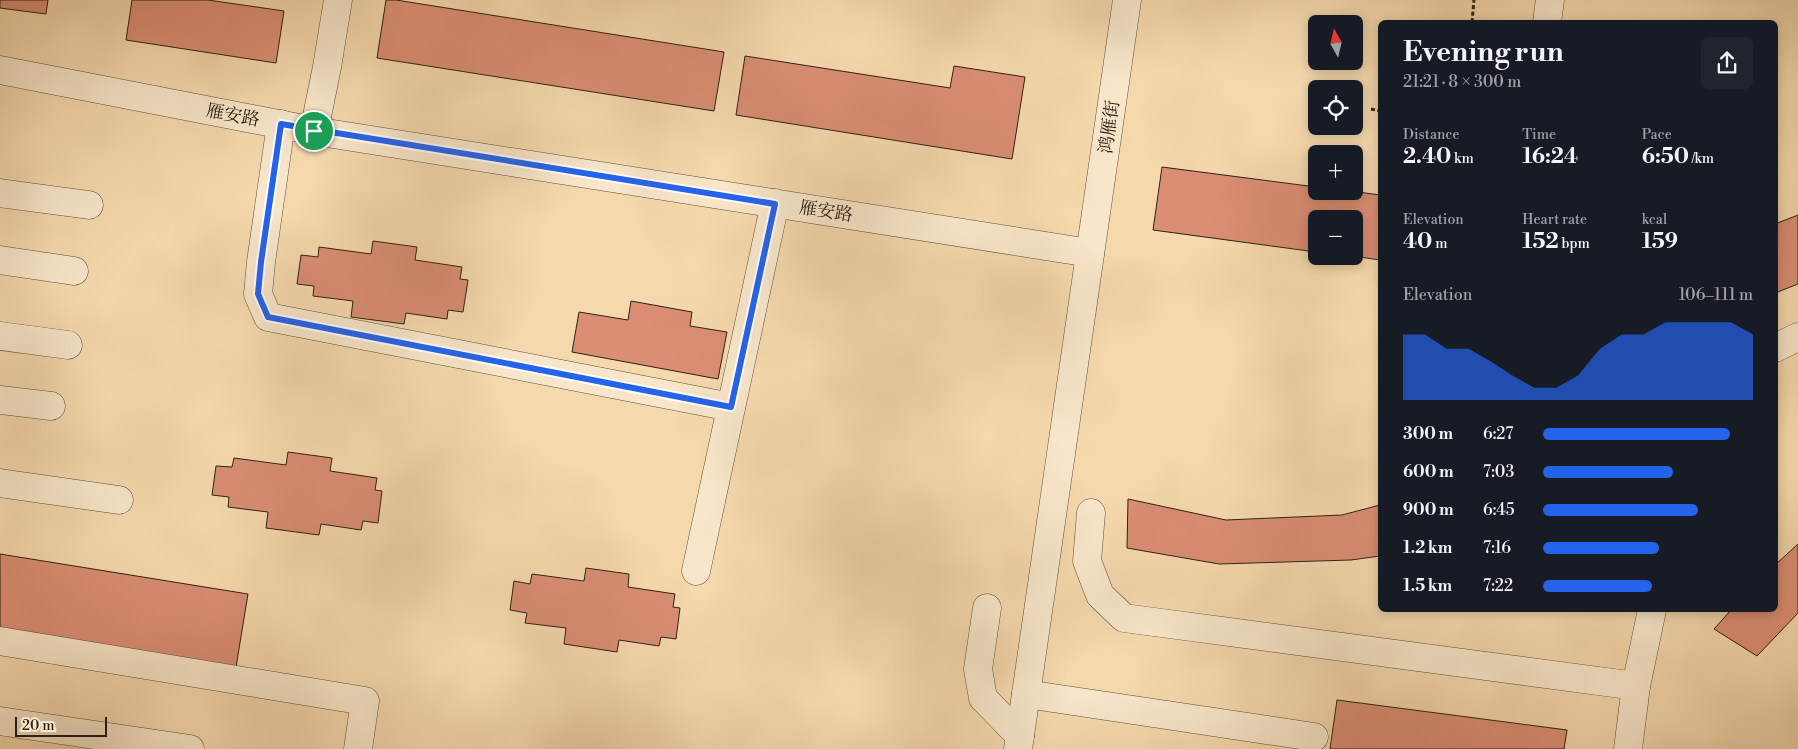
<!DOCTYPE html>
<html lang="en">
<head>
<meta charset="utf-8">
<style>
  :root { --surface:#171b24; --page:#20242c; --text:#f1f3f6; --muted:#9ea1a6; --accent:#2563eb }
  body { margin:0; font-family:"Libre Bodoni","Noto Serif SC",serif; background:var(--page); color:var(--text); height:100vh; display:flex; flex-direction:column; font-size:19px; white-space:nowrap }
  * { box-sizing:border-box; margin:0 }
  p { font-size:16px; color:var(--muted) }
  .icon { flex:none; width:28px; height:28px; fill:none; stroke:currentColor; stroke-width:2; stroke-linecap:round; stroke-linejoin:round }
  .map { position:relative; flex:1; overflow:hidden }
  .side { position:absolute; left:1378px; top:20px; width:400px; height:592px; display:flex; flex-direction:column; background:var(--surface); border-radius:8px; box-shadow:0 2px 12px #0003 }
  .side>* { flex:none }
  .needle { width:32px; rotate:352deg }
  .buttons { position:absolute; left:1308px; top:15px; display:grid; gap:10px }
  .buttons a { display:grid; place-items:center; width:55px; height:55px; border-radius:8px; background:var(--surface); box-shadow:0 2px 12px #0003; font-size:25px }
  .scale { position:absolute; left:15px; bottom:12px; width:92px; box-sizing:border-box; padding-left:5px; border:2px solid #2b2117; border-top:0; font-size:14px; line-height:18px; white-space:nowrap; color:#2b2117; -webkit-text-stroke:4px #f8e6ca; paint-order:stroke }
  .pin { position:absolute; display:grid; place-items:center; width:42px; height:42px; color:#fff; margin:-21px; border:2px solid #fff; border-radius:50%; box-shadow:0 1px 5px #0007 }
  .round { display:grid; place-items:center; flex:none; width:52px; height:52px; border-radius:8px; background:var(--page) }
  .head { display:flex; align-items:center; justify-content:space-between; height:85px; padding:0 25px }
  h1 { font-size:28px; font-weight:800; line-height:38px }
  .metrics { display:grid; grid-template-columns:repeat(3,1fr); gap:8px; height:85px; padding:5px 25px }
  .metrics div { display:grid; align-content:center }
  .metrics b { font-size:21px; font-weight:800 }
  .metrics small { font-size:14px; font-weight:400 }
  .metrics p { font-size:14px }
  .chart { height:140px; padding:10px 25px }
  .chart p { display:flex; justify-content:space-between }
  .chart svg { width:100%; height:90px; margin-top:5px; fill:var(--accent); opacity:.7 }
  ul { padding:0 25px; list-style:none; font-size:16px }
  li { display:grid; grid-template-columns:80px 60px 1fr; align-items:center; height:38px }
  li i { height:12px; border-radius:6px; background:var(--accent) }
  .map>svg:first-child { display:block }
  .building { fill:#db8e74; stroke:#2b2117 }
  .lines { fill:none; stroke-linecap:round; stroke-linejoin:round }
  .minor-casing { stroke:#5e4f3c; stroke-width:29 }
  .path { stroke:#2b2117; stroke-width:3; stroke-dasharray:4 2.5; stroke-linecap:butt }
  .minor { stroke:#f8e6ca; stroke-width:28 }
  .route-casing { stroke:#fff; stroke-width:10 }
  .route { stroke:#2563eb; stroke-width:6 }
  .labels { text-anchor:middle; stroke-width:4.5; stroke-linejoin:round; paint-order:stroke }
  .street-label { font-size:18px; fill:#2b2117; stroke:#f8e6ca }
</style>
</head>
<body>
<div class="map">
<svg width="1798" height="749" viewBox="0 0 1798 749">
  <rect width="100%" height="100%" fill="#f5d9ad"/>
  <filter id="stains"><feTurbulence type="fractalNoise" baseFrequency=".004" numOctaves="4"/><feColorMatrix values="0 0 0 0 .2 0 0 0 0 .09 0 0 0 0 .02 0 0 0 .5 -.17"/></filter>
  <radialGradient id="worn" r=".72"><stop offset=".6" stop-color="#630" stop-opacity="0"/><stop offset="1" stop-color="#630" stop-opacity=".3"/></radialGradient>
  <g class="building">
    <path d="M0,0H48L46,14L0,8Z"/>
    <path d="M132,0H208L284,11L276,63L126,40Z"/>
    <path d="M386,0H396L724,52L714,111L377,58Z"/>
    <path d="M745,56L950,88L954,66L1025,77L1012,159L736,115Z"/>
    <path d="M1162,167L1316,187V191H1351L1380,195V260L1353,256L1354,219H1316V252L1153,230Z"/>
    <path d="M1798,215V284L1775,293V224Z"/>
    <path d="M373,241L417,247L415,260L462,267L460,279L468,280L463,312L448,310L447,319L406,313L404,324L351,317L353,301L313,296L314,286L297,284L301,255L318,257L319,247L371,254Z"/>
    <path d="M631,301L692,312L690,326L727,332L718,379L572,352L579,312L628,320Z"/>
    <path d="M288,452L332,458L330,471L377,478L375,490L382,491L378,523L363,521L361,530L321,524L319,535L266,528L268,512L228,507L229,497L212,495L216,466L232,467L234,458L286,465Z"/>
    <path d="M1128,499L1226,520L1342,515L1380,505V556L1351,560L1219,564L1127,548Z"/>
    <path d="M1798,544V613L1757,656L1714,629L1731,610H1775V565Z"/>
    <path d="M0,554L248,594L236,667L0,629Z"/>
    <path d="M586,568L629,574L628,587L675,594L673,607L680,608L676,639L661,637L659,646L619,640L617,652L564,644L566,628L525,623L527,613L510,610L514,581L530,584L532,574L584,581Z"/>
    <path d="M1337,700L1567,730L1564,749H1330Z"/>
  </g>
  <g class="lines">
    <g class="minor-casing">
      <g id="minor">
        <path d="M1547,22L1550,0"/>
        <path d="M0,70L314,131L1090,253"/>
        <path d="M281,124L261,262L258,294L268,317L731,407"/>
        <path d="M314,131L327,67L338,0"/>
        <path d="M0,193L89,205"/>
        <path d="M0,260L74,271"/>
        <path d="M0,336L68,345"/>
        <path d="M1775,348L1798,337"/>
        <path d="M0,400L51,406"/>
        <path d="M0,483L119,500"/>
        <path d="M1091,513L1087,561L1100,595L1124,618L1636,686"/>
        <path d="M696,571L775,203"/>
        <path d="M987,608L978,669L983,698L1020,736"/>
        <path d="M0,641L365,701L358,749"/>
        <path d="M1026,694L1314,737"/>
        <path d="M0,721L190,749"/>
        <path d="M1018,749L1127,0"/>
        <path d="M1628,749L1636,686L1652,610"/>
      </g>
    </g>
    <g class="path">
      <path d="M1472,22L1474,0"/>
      <path d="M1371,109L1380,111"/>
    </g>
    <use href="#minor" class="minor"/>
  </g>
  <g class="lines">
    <g class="route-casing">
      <path id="route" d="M281,124L775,204L731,407L268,317L258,294L261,262Z"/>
    </g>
    <use href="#route" class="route"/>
  </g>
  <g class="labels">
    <g class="street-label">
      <text transform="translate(233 115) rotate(11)" y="6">雁安路</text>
      <text transform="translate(1109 127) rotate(-82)" y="6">鸿雁街</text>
      <text transform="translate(826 211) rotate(9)" y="6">雁安路</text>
    </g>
  </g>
  <rect width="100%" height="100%" filter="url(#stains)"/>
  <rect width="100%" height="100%" fill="url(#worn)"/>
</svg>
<div class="buttons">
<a><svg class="needle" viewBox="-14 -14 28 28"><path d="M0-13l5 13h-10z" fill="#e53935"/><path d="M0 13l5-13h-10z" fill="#9ea1a6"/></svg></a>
<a><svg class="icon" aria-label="locate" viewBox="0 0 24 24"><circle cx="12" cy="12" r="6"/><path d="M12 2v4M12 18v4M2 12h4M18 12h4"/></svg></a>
<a>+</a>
<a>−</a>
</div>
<div class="scale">20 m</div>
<div class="pin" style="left:314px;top:131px;background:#1e9e55"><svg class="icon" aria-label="arrive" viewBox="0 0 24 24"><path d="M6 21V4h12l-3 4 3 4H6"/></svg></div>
<section class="side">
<div class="head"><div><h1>Evening run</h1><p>21:21 · 8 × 300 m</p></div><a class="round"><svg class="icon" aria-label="share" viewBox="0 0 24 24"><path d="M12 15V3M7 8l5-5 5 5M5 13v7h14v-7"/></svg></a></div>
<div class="metrics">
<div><p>Distance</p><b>2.40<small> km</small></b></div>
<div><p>Time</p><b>16:24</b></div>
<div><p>Pace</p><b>6:50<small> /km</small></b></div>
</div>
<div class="metrics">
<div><p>Elevation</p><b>40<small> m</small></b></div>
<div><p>Heart rate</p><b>152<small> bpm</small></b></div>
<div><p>kcal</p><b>159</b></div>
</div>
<div class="chart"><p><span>Elevation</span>106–111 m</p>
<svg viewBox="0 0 160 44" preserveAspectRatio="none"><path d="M0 44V12L10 12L20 19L30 19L40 25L50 32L60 38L70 38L80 32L90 19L100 12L110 12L120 6L130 6L140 6L150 6L160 12V44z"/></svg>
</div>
<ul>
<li><b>300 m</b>6:27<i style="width:89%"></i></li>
<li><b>600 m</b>7:03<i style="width:62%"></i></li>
<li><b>900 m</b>6:45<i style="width:74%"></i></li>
<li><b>1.2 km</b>7:16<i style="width:55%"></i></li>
<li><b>1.5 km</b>7:22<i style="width:52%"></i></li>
</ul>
</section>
</div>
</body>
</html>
